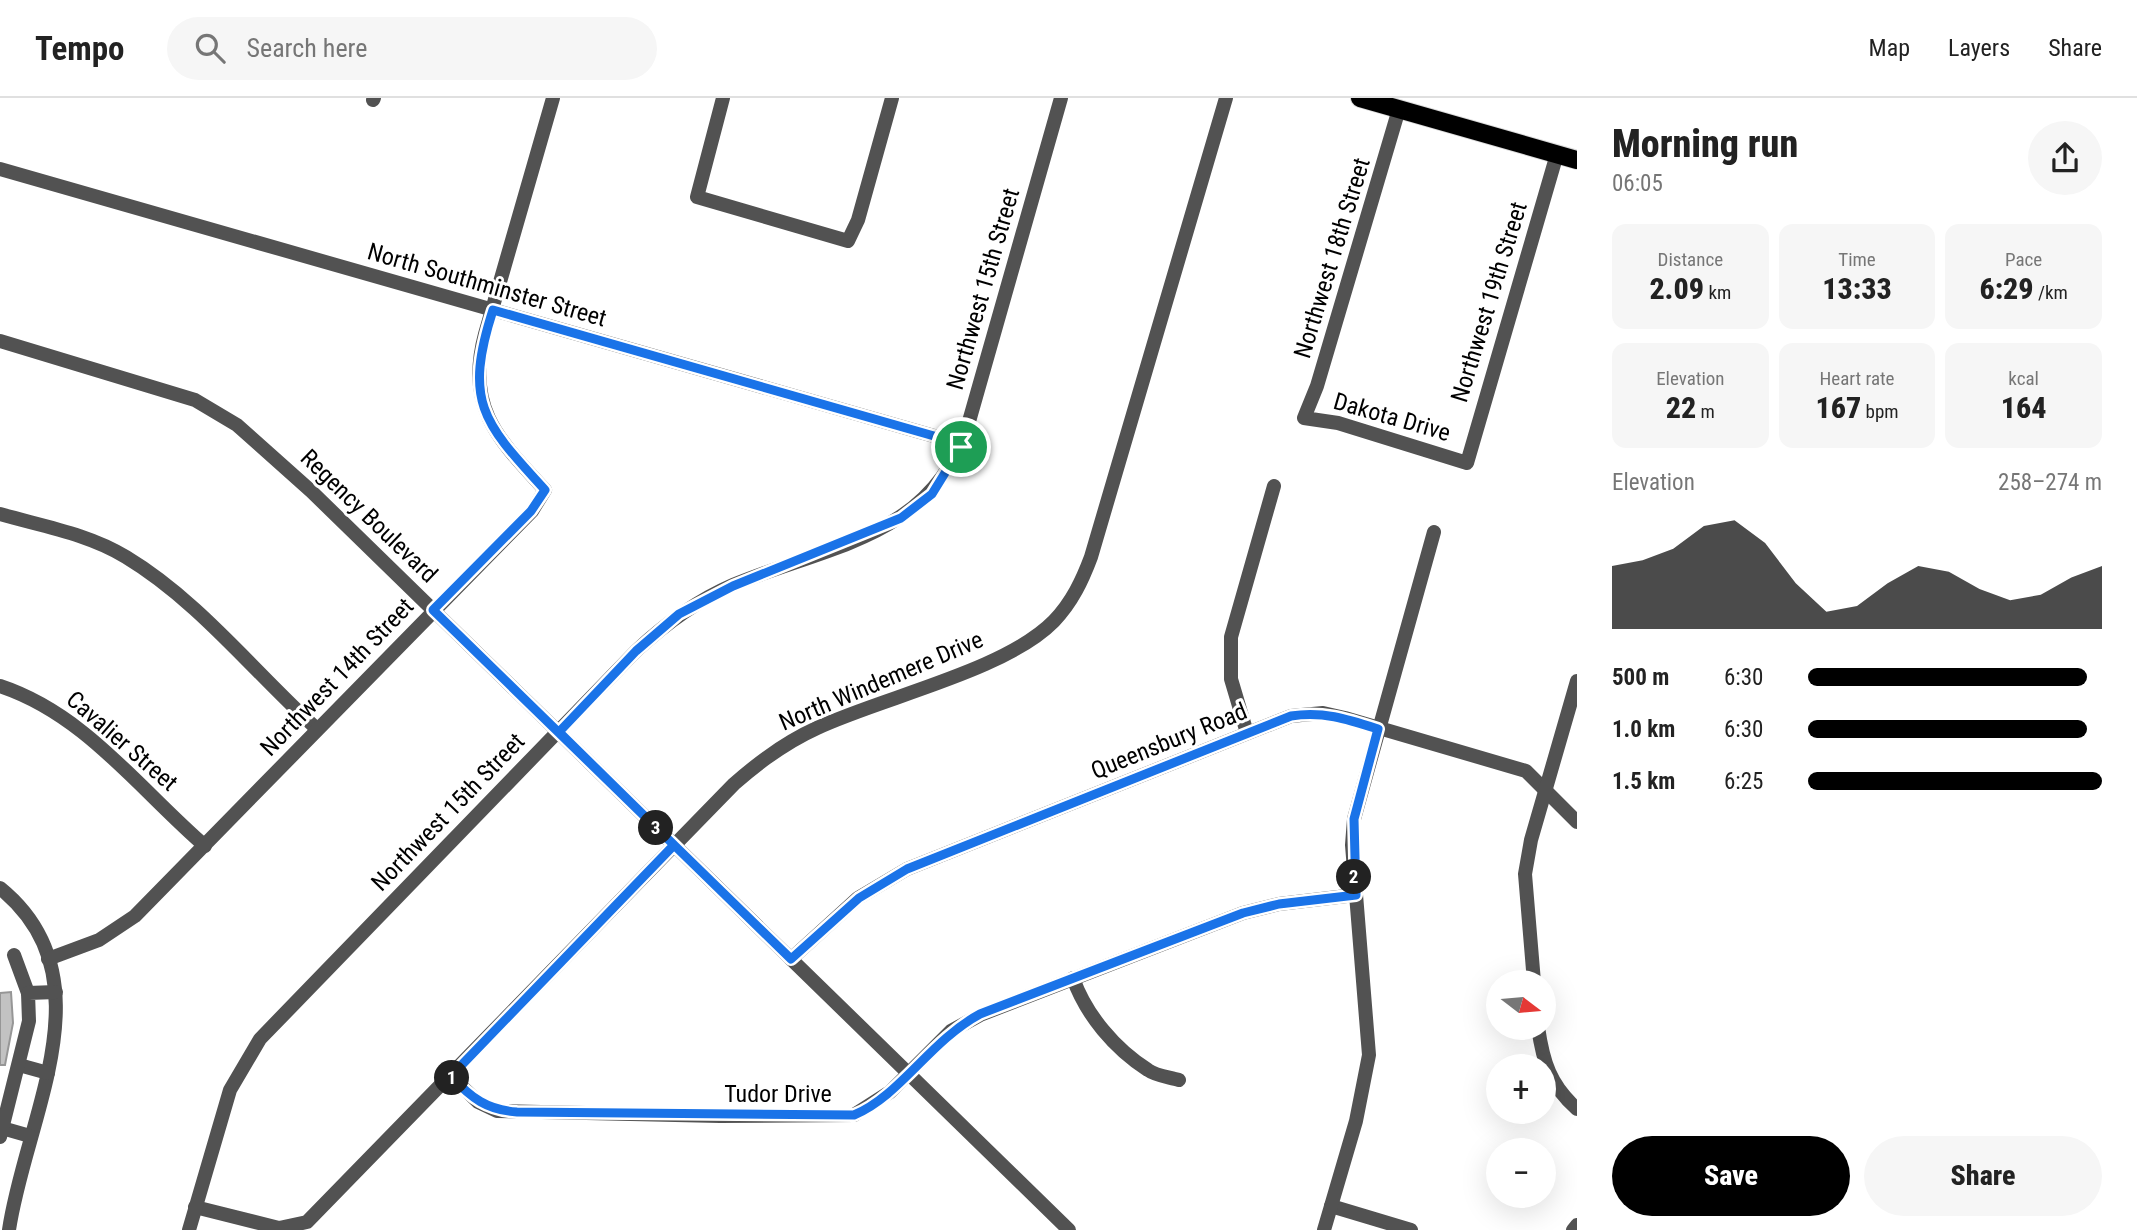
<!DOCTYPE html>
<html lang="en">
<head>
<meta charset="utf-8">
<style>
  :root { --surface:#fff; --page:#f6f6f6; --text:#222; --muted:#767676; --line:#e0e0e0; --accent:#000 }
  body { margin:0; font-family:"Roboto Condensed",sans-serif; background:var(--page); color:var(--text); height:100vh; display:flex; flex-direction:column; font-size:26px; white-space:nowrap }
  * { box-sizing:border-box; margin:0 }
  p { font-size:23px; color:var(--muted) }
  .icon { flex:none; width:38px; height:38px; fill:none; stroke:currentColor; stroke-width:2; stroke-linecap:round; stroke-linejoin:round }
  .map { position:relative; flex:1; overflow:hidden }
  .side { display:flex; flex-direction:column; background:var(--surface); width:560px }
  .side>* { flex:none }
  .needle { width:46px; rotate:106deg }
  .fabs { position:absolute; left:1486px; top:872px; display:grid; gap:14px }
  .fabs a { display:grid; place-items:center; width:70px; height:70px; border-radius:50%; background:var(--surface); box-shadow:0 7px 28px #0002; font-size:35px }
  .pin { position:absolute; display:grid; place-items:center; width:60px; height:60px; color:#fff; margin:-30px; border:4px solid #fff; border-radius:50%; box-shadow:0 2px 7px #0007 }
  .km { position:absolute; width:35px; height:35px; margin:-18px; border-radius:50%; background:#222; color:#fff; font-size:19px; line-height:35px; text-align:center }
  .round { display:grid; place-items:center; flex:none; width:74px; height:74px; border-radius:37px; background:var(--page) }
  .head { display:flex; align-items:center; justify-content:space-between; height:119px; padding:0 35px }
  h1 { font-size:38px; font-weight:800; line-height:52px }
  .metrics { display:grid; grid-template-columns:repeat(3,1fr); gap:10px; height:119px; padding:7px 35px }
  .metrics div { display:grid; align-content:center; border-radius:14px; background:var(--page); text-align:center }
  .metrics b { font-size:30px; font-weight:800 }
  .metrics small { font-size:19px; font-weight:400 }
  .metrics p { font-size:19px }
  .chart { height:196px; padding:14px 35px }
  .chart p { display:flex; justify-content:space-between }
  .chart svg { width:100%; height:126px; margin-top:7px; fill:var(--accent); opacity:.7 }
  .cta { display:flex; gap:14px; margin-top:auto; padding:14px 35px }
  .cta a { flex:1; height:80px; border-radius:42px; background:var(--accent); color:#fff; font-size:28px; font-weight:800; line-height:80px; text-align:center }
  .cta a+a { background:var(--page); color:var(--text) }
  ul { padding:0 35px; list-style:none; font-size:23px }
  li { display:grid; grid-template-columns:112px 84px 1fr; align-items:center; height:52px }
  li i { height:18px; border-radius:9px; background:var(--accent) }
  header { display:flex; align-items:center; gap:42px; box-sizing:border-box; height:98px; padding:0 35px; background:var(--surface); border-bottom:2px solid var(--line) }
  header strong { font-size:33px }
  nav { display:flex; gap:38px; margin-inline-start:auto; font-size:24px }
  .search { width:490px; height:63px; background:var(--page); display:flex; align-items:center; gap:18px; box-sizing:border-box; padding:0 24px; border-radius:38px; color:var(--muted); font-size:26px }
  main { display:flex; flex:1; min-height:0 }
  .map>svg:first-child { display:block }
  .building { fill:#c2c2c2; stroke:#969696; stroke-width:2 }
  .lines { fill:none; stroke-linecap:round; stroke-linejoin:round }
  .major-casing { stroke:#dbdbdb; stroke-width:20 }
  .minor { stroke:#525252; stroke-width:14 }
  .major { stroke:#000; stroke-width:18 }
  .route-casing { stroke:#fff; stroke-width:14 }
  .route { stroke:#1a73e8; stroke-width:9 }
  .labels { text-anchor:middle; stroke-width:6; stroke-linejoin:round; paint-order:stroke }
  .street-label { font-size:24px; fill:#000; stroke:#fff }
</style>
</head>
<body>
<header>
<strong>Tempo</strong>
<div class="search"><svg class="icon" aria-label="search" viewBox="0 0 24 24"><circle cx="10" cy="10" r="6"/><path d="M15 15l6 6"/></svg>Search here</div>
<nav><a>Map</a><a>Layers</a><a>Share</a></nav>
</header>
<main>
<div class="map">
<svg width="1577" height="1132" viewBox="0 0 1577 1132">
  <rect width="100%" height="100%" fill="#fff"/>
  <path class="building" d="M11,894L13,925L5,967H0V895Z"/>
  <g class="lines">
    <g class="major-casing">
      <path id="major" d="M1360,0L1577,62"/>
    </g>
    <g class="minor">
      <path d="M723,0L697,99L848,143L858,122L892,0"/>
      <path d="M373,2L374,0"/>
      <path d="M1399,11L1317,288L1304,320L1338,325L1467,365L1557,56"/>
      <path d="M0,71L934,338L961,349"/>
      <path d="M0,243L195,302L237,327L311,393L1069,1132"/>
      <path d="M0,416C42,428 89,436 126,459C199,503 254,574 317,631"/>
      <path d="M0,588C85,616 139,691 205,748"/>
      <path d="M1247,635L1231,581V539L1274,388"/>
      <path d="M0,790C111,880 25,1020 9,1132"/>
      <path d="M14,857L28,895"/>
      <path d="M48,861L99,842L135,818L532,413L545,392C499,342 465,310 485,236L553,0"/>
      <path d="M791,861L858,800L907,771L1291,618L1323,615L1345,620L1526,673L1577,724"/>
      <path d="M1073,880C1086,917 1115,951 1148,972C1156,978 1169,979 1179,982"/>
      <path d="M1534,884L1525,776L1531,742L1577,583"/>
      <path d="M1538,929C1543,964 1550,987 1577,1011"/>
      <path d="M19,967L48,975"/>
      <path d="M451,978L478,1004L497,1013L720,1018L854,1017L890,994L951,933L980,917L1243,815L1279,806L1355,797"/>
      <path d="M2,1030L30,1038"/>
      <path d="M0,1039L29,923L28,895L56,894"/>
      <path d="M1331,1108L1411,1132"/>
      <path d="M195,1109L279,1130L307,1124L734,686C760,663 786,644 817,630C883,599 1005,573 1054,523C1072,504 1082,483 1091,459L1226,0"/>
      <path d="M189,1132L230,992L260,941L636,553C665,526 696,503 733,487C829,447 932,440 968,327L1061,0"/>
      <path d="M1324,1132L1356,1023L1369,957L1352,747L1354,721L1434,434"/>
      <path d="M1573,1132L1577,1127"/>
    </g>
    <use href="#major" class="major"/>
  </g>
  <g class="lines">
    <g class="route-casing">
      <path id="route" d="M961,349L932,396L901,420L733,488L679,516L636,553L559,634L674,747L451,978C471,1000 487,1012 517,1014L854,1017C900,998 930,943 980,916L1243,815L1279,806L1356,797L1354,721L1378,631C1347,621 1323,613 1291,618L907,771L859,800L791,861L433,512L531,413L545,392C484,325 463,305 493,212L934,338L961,349"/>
    </g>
    <use href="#route" class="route"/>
  </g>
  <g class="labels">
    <g class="street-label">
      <text transform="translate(1332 160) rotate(-73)" y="8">Northwest 18th Street</text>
      <text transform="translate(487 187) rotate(16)" y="8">North Southminster Street</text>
      <text transform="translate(983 191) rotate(-74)" y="8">Northwest 15th Street</text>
      <text transform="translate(1489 204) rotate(-73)" y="8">Northwest 19th Street</text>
      <text transform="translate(1392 319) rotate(16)" y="8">Dakota Drive</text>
      <text transform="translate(369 418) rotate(44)" y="8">Regency Boulevard</text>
      <text transform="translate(337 579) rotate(-46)" y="8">Northwest 14th Street</text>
      <text transform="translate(881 583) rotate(-23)" y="8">North Windemere Drive</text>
      <text transform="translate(122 643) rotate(41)" y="8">Cavalier Street</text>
      <text transform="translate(1169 643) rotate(-22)" y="8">Queensbury Road</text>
      <text transform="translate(448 714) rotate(-46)" y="8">Northwest 15th Street</text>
      <text x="778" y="1004">Tudor Drive</text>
    </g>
  </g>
</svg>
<div class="fabs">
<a><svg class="needle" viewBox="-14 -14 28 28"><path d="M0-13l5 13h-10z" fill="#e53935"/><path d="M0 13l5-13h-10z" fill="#767676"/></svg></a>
<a>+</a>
<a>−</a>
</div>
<div class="pin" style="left:961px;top:349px;background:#1e9e55"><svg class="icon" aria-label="arrive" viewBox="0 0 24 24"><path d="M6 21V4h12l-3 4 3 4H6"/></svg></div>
<b class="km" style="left:452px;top:980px">1</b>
<b class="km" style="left:1354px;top:779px">2</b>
<b class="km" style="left:656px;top:730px">3</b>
</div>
<section class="side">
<div class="head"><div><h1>Morning run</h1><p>06:05</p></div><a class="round"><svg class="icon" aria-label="share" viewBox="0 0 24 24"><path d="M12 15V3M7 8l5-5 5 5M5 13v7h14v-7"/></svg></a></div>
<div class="metrics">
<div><p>Distance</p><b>2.09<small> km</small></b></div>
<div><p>Time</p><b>13:33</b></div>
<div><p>Pace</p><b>6:29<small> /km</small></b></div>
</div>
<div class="metrics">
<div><p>Elevation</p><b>22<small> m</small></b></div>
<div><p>Heart rate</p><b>167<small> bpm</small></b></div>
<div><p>kcal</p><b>164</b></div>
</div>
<div class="chart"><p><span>Elevation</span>258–274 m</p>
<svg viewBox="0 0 160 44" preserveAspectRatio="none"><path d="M0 44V22L10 20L20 16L30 8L40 6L50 14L60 28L70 38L80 36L90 28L100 22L110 24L120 30L130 34L140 32L150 26L160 22V44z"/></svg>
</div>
<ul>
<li><b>500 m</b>6:30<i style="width:95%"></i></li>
<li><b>1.0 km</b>6:30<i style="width:95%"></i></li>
<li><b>1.5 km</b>6:25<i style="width:100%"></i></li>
</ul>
<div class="cta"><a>Save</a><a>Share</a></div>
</section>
</main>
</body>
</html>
